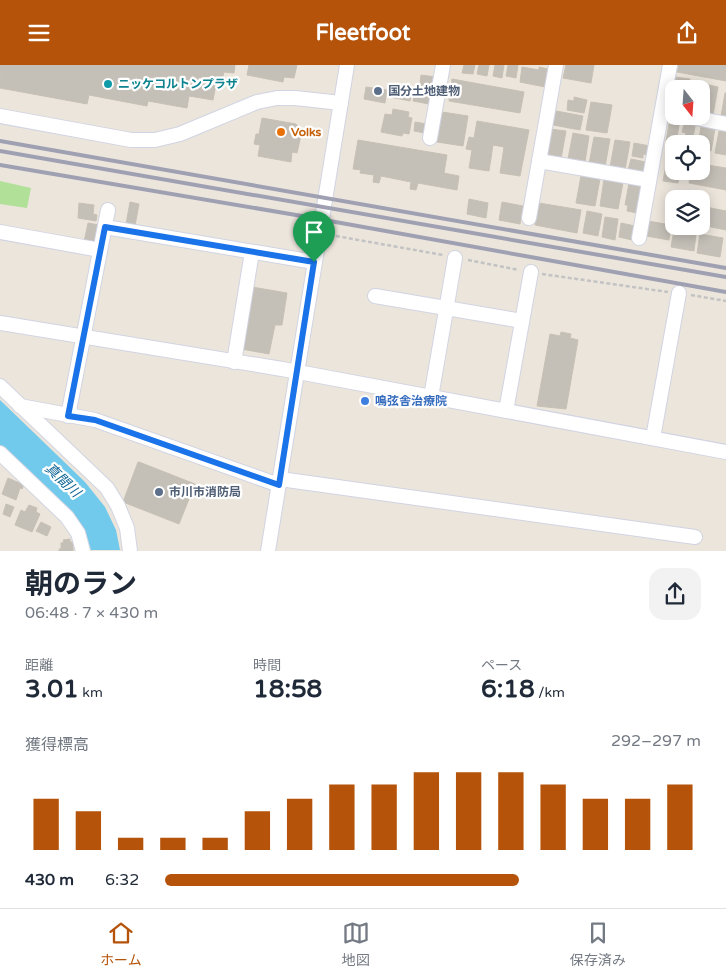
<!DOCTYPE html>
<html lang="ja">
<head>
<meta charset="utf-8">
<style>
  :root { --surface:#fff; --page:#f2f2f3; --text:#1f2937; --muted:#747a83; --line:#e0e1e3; --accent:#b45309 }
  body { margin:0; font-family:"Varela Round","Noto Sans JP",sans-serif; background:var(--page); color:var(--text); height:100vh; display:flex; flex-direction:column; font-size:19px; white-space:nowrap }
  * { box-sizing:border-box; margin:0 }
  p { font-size:16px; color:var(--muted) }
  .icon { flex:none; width:28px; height:28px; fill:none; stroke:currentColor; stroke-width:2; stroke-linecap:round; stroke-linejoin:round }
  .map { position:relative; height:486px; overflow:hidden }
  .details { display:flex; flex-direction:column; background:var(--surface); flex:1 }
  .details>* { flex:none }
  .needle { width:32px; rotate:163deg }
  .fabs { position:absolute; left:665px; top:15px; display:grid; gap:10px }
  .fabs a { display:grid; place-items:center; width:45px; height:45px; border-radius:10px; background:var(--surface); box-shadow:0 2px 12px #0003; font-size:25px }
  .pin { position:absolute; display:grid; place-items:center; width:42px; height:42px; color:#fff; margin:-51px -21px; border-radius:50% 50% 50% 0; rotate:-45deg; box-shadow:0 0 5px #0007 }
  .pin .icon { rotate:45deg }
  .round { display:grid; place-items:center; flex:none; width:52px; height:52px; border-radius:15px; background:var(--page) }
  .overview { display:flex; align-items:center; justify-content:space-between; height:85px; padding:0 25px }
  h1 { font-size:28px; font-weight:700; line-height:38px }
  .stats { display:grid; grid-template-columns:repeat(3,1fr); gap:8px; height:85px; padding:5px 25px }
  .stats div { display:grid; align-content:center }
  .stats b { font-size:25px; font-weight:700 }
  .stats small { font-size:14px; font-weight:400 }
  .stats p { font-size:14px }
  .chart { height:140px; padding:10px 25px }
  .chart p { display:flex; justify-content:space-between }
  .chart svg { width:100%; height:90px; margin-top:5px; stroke:var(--accent); stroke-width:6 }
  ul { padding:0 25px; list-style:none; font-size:16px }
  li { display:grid; grid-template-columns:80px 60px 1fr; align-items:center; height:38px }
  li i { height:12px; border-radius:6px; background:var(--accent) }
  header { display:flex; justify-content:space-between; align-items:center; height:65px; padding:0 25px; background:var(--accent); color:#fff; font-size:22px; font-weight:700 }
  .tabs { display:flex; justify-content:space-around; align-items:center; height:70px; border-top:1px solid var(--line); background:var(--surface); font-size:14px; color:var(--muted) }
  .tabs a { display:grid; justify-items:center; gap:2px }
  .tabs .selected { color:var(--accent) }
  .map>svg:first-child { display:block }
  .green { fill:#b1e199 }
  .water { fill:#71c9eb }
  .building { fill:#c4bfb7; stroke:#c7c1b5 }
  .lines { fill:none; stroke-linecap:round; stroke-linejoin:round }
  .minor-casing { stroke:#d1d4e2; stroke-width:16 }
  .path { stroke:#c3c3c3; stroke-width:2.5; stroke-dasharray:4 2.5; stroke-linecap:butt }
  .minor { stroke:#fff; stroke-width:14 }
  .rail { stroke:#9fa1b3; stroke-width:4 }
  .route-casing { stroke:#fff; stroke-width:10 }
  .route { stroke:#1a73e8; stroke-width:6 }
  .culture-dot { fill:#0f9aa8; stroke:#fff; stroke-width:2 }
  .service-dot { fill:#5c6f8a; stroke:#fff; stroke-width:2 }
  .food-dot { fill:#e8710a; stroke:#fff; stroke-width:2 }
  .shop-dot { fill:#3f7fe0; stroke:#fff; stroke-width:2 }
  .labels { text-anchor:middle; stroke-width:4.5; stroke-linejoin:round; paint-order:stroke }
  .culture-label { font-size:12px; font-weight:bold; fill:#0d838f; stroke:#fff; text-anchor:start }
  .service-label { font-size:12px; font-weight:bold; fill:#4e5e75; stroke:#fff; text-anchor:start }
  .food-label { font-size:12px; font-weight:bold; fill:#c56008; stroke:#fff; text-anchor:start }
  .shop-label { font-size:12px; font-weight:bold; fill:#366cbe; stroke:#fff; text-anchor:start }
  .water-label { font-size:14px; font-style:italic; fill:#116696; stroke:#fff }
</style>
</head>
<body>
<header><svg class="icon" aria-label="menu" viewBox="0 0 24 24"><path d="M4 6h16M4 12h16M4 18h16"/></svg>Fleetfoot<svg class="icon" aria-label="share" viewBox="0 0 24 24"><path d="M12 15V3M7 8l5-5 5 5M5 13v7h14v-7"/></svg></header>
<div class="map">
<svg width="726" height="486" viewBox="0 0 726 486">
  <rect width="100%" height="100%" fill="#ebe5dc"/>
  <path class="green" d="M0,116L31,123L27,143L0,139Z"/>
  <path class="water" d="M0,335L85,417L105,442L116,465L120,485H90L81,460L0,382Z"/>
  <g class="building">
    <path d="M0,0H235L234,8L224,7L222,15L217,14L213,35L189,31L187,43L148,36L147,41L89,30L87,39L0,23Z"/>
    <path d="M249,0H297L294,13L284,12L283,17L247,10Z"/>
    <path d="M464,0H475L473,9L462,8Z"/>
    <path d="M479,0H489L487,11L477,9Z"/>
    <path d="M495,0H504L502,13L493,11Z"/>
    <path d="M508,0H518L516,13L506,11Z"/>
    <path d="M566,0H594L591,18L563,13Z"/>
    <path d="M679,0H726V16L677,7Z"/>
    <path d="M522,2L539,5V2L548,4L545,22L520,17Z"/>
    <path d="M421,10L436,12L435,22L420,20Z"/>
    <path d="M675,12L690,14L689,24L674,21Z"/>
    <path d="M452,14L524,27L520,48L449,36Z"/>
    <path d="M392,20L412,24L410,36L390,32Z"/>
    <path d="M709,20L718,22L713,50L704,48Z"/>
    <path d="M366,22L387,25L385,38L364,34Z"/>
    <path d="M416,24L431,27L429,39L413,36Z"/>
    <path d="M725,28H726V52L721,51Z"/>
    <path d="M574,32L587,35L584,48L567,45L568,35L574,36Z"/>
    <path d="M591,37L612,40L607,68L586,65Z"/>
    <path d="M393,44L409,47L408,52L412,53L409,69L403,68L402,71L381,67L385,49L392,50Z"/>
    <path d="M556,46L583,51L580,65L553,60Z"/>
    <path d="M442,47L468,51L463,81L437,77Z"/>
    <path d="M262,53L296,59L302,66L297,88L292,87L291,97L258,91L260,80L254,79L256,69H259Z"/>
    <path d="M477,56L529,65L520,111L500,108L504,82L493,80L489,106L469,103L472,85L466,84L469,72L474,73Z"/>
    <path d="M415,57L427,59L425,68L414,66Z"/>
    <path d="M669,59L679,60L676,78L666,76Z"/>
    <path d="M684,59L695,61L692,79H681V75L684,76L686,68L682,67Z"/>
    <path d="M701,62L715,64L711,86L701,84V79H698Z"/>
    <path d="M550,64L566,66L561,94L545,92Z"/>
    <path d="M726,64V90L715,88L719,66L725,67Z"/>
    <path d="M573,68L589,71L585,97L568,94Z"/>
    <path d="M594,72L610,74L605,102L589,99Z"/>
    <path d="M358,75L447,90L444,108L459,111L457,125L418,118L416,125L410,124L411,117L381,111L379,118L373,117L374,110L360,108L361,105L353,104Z"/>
    <path d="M615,75L630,77L625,105L610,102Z"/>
    <path d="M634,78L650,81L648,90L643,89V93L632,91Z"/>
    <path d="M631,94L646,97L644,108L628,105Z"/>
    <path d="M701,99L726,103V125L689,118L691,106H701Z"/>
    <path d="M666,100L674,102V106H680L678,118L663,116Z"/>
    <path d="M581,111L600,114L595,141L576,138Z"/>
    <path d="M604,114L623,118L618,144L600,141Z"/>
    <path d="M629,118L642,121L637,148L627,146L628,140H625Z"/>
    <path d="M469,134L488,138L486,153L467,149Z"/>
    <path d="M130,137L139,139L135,161L126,159Z"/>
    <path d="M502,137L523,141L520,159L499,155Z"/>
    <path d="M673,137H674V156L666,154L669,140L672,141Z"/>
    <path d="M79,138L94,140L93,149L97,150L96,156L78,153Z"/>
    <path d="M539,138L581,145L577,168L535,160Z"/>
    <path d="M701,141L726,146V165L701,160Z"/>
    <path d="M587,146L602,149L598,171L583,168Z"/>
    <path d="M605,152L618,154L615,175L602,172Z"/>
    <path d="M648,156L671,160L669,175L646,171Z"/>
    <path d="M88,158L99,160L96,179L84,177Z"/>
    <path d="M621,158L635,161L632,175L619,172Z"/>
    <path d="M674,165L696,169L694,186L671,182Z"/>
    <path d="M700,169L723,173L720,192L697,188Z"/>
    <path d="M252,222L287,228L282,260H275L269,289L241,284Z"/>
    <path d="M561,267L571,269L570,273L578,275L566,344L537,341L550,269L560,271Z"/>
    <path d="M138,397H139L195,419L179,459L123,437Z"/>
    <path d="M8,413L24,420L22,424L20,423L16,435L2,429Z"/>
    <path d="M6,439L14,442L10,452L3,449Z"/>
    <path d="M29,440L37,443L36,447L40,449L32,467L15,460L21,445L25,447Z"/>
    <path d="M41,457L51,462L47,471L36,466Z"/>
    <path d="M70,474V477H73V486H59V484H61V478L64,477L63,475Z"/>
  </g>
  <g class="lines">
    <g class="minor-casing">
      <g id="minor">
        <path d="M0,51L131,75H155L180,69L257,37L277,33H295L341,38"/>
        <path d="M686,51L726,59"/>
        <path d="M430,73L443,0"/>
        <path d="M539,96L649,115"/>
        <path d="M529,153L556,0"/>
        <path d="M105,162L314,197"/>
        <path d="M0,167L100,185"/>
        <path d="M639,173L670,0"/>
        <path d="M375,231L522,256"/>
        <path d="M0,258L282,304L726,387"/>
        <path d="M234,297L252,187"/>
        <path d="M0,321L107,423L118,441L127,463L130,486"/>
        <path d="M431,332L455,193"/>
        <path d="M20,341L95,355L279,420"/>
        <path d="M506,346L531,207"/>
        <path d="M68,351L108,145"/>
        <path d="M653,373L679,228"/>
        <path d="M0,388L67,452L78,468L83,486"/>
        <path d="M280,414L695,472"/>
        <path d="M268,486L347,0"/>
      </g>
    </g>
    <g class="path">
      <path d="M336,171L443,190"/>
      <path d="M468,195L519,205"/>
      <path d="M542,209L668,227"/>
      <path d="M691,230L726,236"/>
    </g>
    <use href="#minor" class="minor"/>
    <g class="rail">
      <path d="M0,76L726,203"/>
      <path d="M0,86L726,212"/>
      <path d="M0,100L302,151L726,227"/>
    </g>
  </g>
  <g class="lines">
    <g class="route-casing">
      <path id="route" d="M105,162L314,197L279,420L95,355L68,351Z"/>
    </g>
    <use href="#route" class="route"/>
  </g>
  <circle class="culture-dot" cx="108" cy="19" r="5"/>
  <g class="service-dot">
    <circle cx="378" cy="26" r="5"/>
    <circle cx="159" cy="427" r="5"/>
  </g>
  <circle class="food-dot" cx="281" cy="67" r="5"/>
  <circle class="shop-dot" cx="365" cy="336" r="5"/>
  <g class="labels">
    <g class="culture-label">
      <text x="118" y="23">ニッケコルトンプラザ</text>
    </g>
    <g class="service-label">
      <text x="388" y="30">国分土地建物</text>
      <text x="169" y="431">市川市消防局</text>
    </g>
    <g class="food-label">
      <text x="291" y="71">Volks</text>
    </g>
    <g class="shop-label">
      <text x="375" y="340">鳴弦舎治療院</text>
    </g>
    <g class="water-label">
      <text transform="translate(63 415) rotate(43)" y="5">真間川</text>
    </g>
  </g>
</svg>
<div class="fabs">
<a><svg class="needle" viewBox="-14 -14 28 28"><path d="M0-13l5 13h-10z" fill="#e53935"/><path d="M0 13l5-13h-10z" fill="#747a83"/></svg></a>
<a><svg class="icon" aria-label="locate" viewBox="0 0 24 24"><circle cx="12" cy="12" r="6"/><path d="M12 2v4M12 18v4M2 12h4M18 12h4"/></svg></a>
<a><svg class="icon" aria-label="layers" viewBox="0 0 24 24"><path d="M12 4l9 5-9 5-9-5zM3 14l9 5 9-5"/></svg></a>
</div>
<div class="pin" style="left:314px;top:197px;background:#1e9e55"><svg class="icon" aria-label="arrive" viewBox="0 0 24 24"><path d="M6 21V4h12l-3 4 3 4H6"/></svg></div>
</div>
<section class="details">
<div class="overview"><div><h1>朝のラン</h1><p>06:48 · 7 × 430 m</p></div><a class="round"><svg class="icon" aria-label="share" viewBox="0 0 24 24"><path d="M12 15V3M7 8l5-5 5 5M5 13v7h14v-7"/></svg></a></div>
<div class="stats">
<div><p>距離</p><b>3.01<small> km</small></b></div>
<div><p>時間</p><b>18:58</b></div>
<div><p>ペース</p><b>6:18<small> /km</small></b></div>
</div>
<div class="chart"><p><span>獲得標高</span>292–297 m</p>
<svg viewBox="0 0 160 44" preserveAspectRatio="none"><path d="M5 44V19M15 44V25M25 44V38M35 44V38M45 44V38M55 44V25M65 44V19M75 44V12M85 44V12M95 44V6M105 44V6M115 44V6M125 44V12M135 44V19M145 44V19M155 44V12"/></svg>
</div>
<ul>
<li><b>430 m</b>6:32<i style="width:66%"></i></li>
</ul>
</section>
<nav class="tabs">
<a class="selected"><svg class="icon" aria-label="home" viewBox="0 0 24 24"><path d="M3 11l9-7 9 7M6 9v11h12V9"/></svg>ホーム</a>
<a><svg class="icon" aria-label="map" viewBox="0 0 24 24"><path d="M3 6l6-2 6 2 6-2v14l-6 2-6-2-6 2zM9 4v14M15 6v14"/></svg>地図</a>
<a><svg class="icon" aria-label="saved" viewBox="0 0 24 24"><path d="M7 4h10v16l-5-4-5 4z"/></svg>保存済み</a>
</nav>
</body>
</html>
